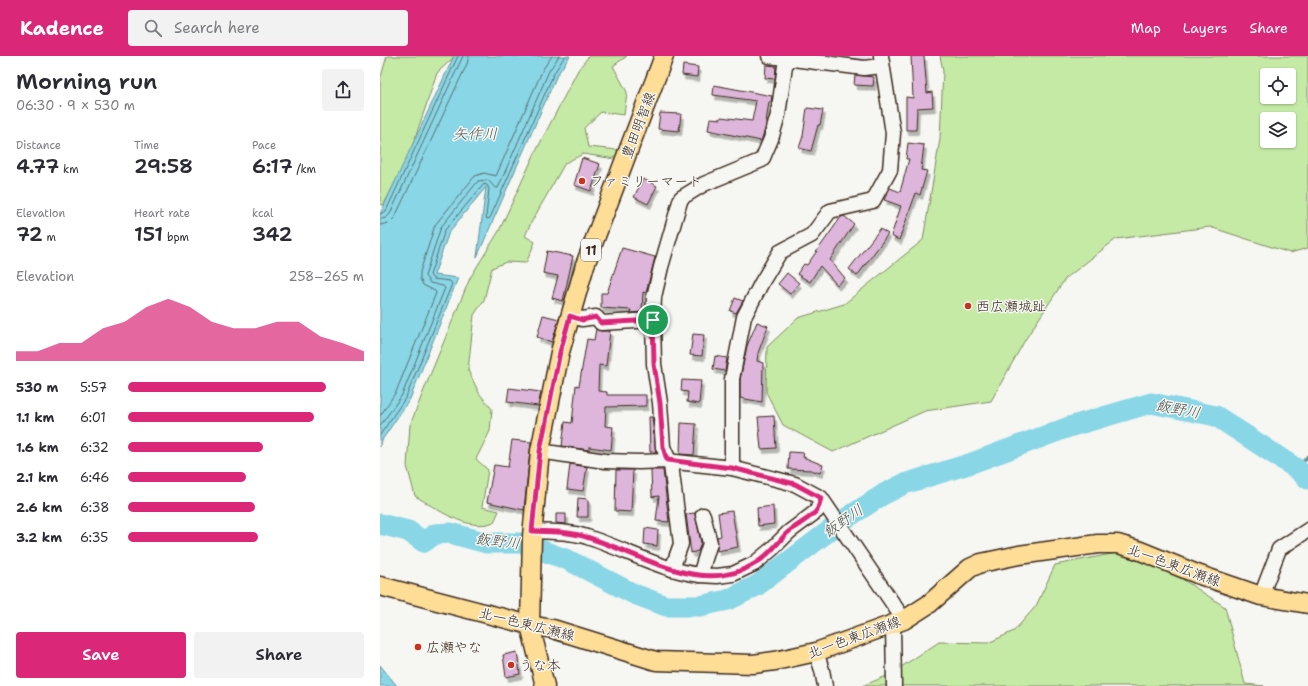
<!DOCTYPE html>
<html lang="en">
<head>
<meta charset="utf-8">
<style>
  :root { --surface:#fff; --page:#f2f2f3; --text:#2b2b33; --muted:#7c7c81; --accent:#db2777 }
  body { margin:0; font-family:"Shantell Sans","Klee One",sans-serif; background:var(--page); color:var(--text); height:100vh; display:flex; flex-direction:column; font-size:15px; white-space:nowrap }
  * { box-sizing:border-box; margin:0 }
  p { font-size:13px; color:var(--muted) }
  .icon { flex:none; width:22px; height:22px; fill:none; stroke:currentColor; stroke-width:2; stroke-linecap:round; stroke-linejoin:round }
  .map { position:relative; flex:1; overflow:hidden }
  .side { display:flex; flex-direction:column; background:var(--surface); width:380px }
  .side>* { flex:none }
  .controls { position:absolute; left:880px; top:12px; display:grid; gap:8px }
  .controls a { display:grid; place-items:center; width:36px; height:36px; border-radius:4px; background:var(--surface); box-shadow:0 1px 3px #0004; font-size:20px }
  .pin { position:absolute; display:grid; place-items:center; width:34px; height:34px; color:#fff; margin:-17px; border:2px solid #fff; border-radius:50%; box-shadow:0 1px 4px #0007 }
  .round { display:grid; place-items:center; flex:none; width:42px; height:42px; border-radius:4px; background:var(--page) }
  .headline { display:flex; align-items:center; justify-content:space-between; height:68px; padding:0 16px }
  h1 { font-size:22px; font-weight:600; line-height:30px }
  .metrics { display:grid; grid-template-columns:repeat(3,1fr); gap:6px; height:68px; padding:4px 16px }
  .metrics div { display:grid; align-content:center }
  .metrics b { font-size:20px; font-weight:600 }
  .metrics small { font-size:11px; font-weight:400 }
  .metrics p { font-size:11px }
  .chart { height:112px; padding:8px 16px }
  .chart p { display:flex; justify-content:space-between }
  .chart svg { width:100%; height:72px; margin-top:4px; fill:var(--accent); opacity:.7 }
  .action { display:flex; gap:8px; margin-top:auto; padding:8px 16px }
  .action a { flex:1; height:46px; border-radius:4px; background:var(--accent); color:#fff; font-size:16px; font-weight:600; line-height:46px; text-align:center }
  .action a+a { background:var(--page); color:var(--text) }
  ul { padding:0 16px; list-style:none; font-size:13px }
  li { display:grid; grid-template-columns:64px 48px 1fr; align-items:center; height:30px }
  li i { height:10px; border-radius:5px; background:var(--accent) }
  header { display:flex; align-items:center; gap:24px; box-sizing:border-box; height:56px; padding:0 20px; background:var(--accent); color:#fff }
  header strong { font-size:19px }
  nav { display:flex; gap:22px; margin-inline-start:auto; font-size:14px }
  .search { width:280px; height:36px; background:var(--page); display:flex; align-items:center; gap:10px; box-sizing:border-box; padding:0 14px; border-radius:4px; color:var(--muted); font-size:15px }
  main { display:flex; flex:1; min-height:0 }
  .map>svg:first-child { display:block }
  .built { fill:#efe2eb }
  .green { fill:#c4eaa5; stroke:#808a62; fill-rule:evenodd }
  .water { fill:#88d6e6; stroke:#699196 }
  .lines { fill:none; stroke-linecap:round; stroke-linejoin:round }
  .shore { stroke:#5a6f6e; stroke-width:1 }
  .stream { stroke:#699196; stroke-width:3.5 }
  .river { stroke:#88d6e6; stroke-width:21 }
  .building { fill:#deb5db; stroke:#3b2a1e; filter:url(#shadow) }
  .minor-casing { stroke:#3b2a1e; stroke-width:17 }
  .major-casing { stroke:#3b2a1e; stroke-width:21 }
  .minor { stroke:#f6f6f2; stroke-width:14 }
  .major { stroke:#fedd96; stroke-width:18 }
  .route-casing { stroke:#fff; stroke-width:8 }
  .route { stroke:#db2777; stroke-width:5 }
  .poi-dot { fill:#c8321e; stroke:#f6f6f2; stroke-width:1.5 }
  .labels { text-anchor:middle; stroke-width:3; stroke-linejoin:round; paint-order:stroke }
  .shield { fill:#f6f6f2; stroke:#73675e; stroke-width:1 }
  .shield-label { font-size:13px; font-weight:bold; fill:#3b2a1e }
  .street-label { font-size:14px; fill:#3b2a1e; stroke:#f6f6f2 }
  .poi-label { font-size:14px; fill:#3b2a1e; stroke:#f6f6f2; text-anchor:start }
  .water-label { font-size:15px; font-style:italic; fill:#4e5550; stroke:#f6f6f2 }
</style>
</head>
<body>
<header>
<strong>Kadence</strong>
<div class="search"><svg class="icon" aria-label="search" viewBox="0 0 24 24"><circle cx="10" cy="10" r="6"/><path d="M15 15l6 6"/></svg>Search here</div>
<nav><a>Map</a><a>Layers</a><a>Share</a></nav>
</header>
<main>
<section class="side">
<div class="headline"><div><h1>Morning run</h1><p>06:30 · 9 × 530 m</p></div><a class="round"><svg class="icon" aria-label="share" viewBox="0 0 24 24"><path d="M12 15V3M7 8l5-5 5 5M5 13v7h14v-7"/></svg></a></div>
<div class="metrics">
<div><p>Distance</p><b>4.77<small> km</small></b></div>
<div><p>Time</p><b>29:58</b></div>
<div><p>Pace</p><b>6:17<small> /km</small></b></div>
</div>
<div class="metrics">
<div><p>Elevation</p><b>72<small> m</small></b></div>
<div><p>Heart rate</p><b>151<small> bpm</small></b></div>
<div><p>kcal</p><b>342</b></div>
</div>
<div class="chart"><p><span>Elevation</span>258–265 m</p>
<svg viewBox="0 0 160 44" preserveAspectRatio="none"><path d="M0 44V38L10 38L20 33L30 33L40 24L50 20L60 11L70 6L80 11L90 20L100 24L110 24L120 20L130 20L140 29L150 33L160 38V44z"/></svg>
</div>
<ul>
<li><b>530 m</b>5:57<i style="width:84%"></i></li>
<li><b>1.1 km</b>6:01<i style="width:79%"></i></li>
<li><b>1.6 km</b>6:32<i style="width:57%"></i></li>
<li><b>2.1 km</b>6:46<i style="width:50%"></i></li>
<li><b>2.6 km</b>6:38<i style="width:54%"></i></li>
<li><b>3.2 km</b>6:35<i style="width:55%"></i></li>
</ul>
<div class="action"><a>Save</a><a>Share</a></div>
</section>
<div class="map">
<svg width="928" height="630" viewBox="0 0 928 630">
  <defs>
    <filter id="shadow"><feDropShadow dx="2.5" dy="4.5" stdDeviation="0" flood-color="#0004"/></filter>
  </defs>
  <rect width="100%" height="100%" fill="#f6f6f2"/>
  <filter id="ink" filterUnits="userSpaceOnUse"><feTurbulence type="fractalNoise" baseFrequency=".025" numOctaves="2"/><feDisplacementMap in="SourceGraphic" scale="8" xChannelSelector="R" yChannelSelector="G"/><feConvolveMatrix kernelMatrix="1 2 1 2 8 2 1 2 1" color-interpolation-filters="sRGB"/></filter>
  <g filter="url(#ink)">
    <path class="built" d="M417,0H500L499,4L484,9Z"/>
    <g class="green">
      <path d="M7,0H75L57,17L29,100L4,148L0,149V24Z"/>
      <path d="M209,0H247L233,10L247,36L244,59L221,56L204,72L208,91L238,94L235,103L203,98L185,107L152,165L145,180L155,186L146,207L126,206L112,212L104,244L94,259L88,314L99,337L112,353L110,375L96,403L108,414L102,451L119,455L114,466C88,477 56,452 35,440L27,410L30,369L46,329L90,222L119,175L154,99L198,14Z"/>
      <path d="M560,0H928V192L910,197L830,171L736,183L685,223L645,284L611,345L545,355L453,396L403,369L386,336L387,291L418,262L464,248L543,184L560,83L563,15ZM887,19H909V41H887ZM887,63H909V85H887Z"/>
      <path d="M736,497L793,517L845,551L865,628L884,630H482L509,619L559,586L608,587L634,575L656,550L675,509Z"/>
    </g>
    <g class="water">
      <path d="M74,0H190L177,19L97,201L106,131L69,176L54,219L78,222L30,343L2,384L0,391V158Z"/>
      <path d="M0,609L17,630H0Z"/>
    </g>
    <g class="lines">
      <g class="shore">
        <path d="M0,158L6,155L78,0"/>
        <path d="M0,163L6,162L10,158L83,0"/>
        <path d="M0,169L9,167L15,161L87,8L89,0"/>
        <path d="M0,360L16,336L56,237L55,235L43,229L40,223V216L55,169L95,120L104,117L116,120L163,13L172,0"/>
        <path d="M0,370L22,339L65,232L63,230L50,227L45,220L61,171L98,125L108,124L115,132H118L169,15L179,0"/>
        <path d="M0,379L26,341L72,228L70,225L53,223L50,219L65,174L104,128L107,129L109,133L106,161L107,163L110,162L174,17L185,0"/>
      </g>
      <path class="stream" d="M917,413L928,400"/>
      <path class="river" d="M0,468L28,475L44,486L55,478L70,477L107,487H141L188,504L254,538L286,550H320L348,544L378,529L462,465L504,438L524,428L589,408L689,371L771,347L836,360L917,413L928,423"/>
    </g>
    <g class="building">
      <path d="M531,0H544L547,37L552,36L553,51L537,52L536,74H526V41L533,42Z"/>
      <path d="M303,9L318,11L317,21L302,19Z"/>
      <path d="M386,9L396,10L395,23L385,22Z"/>
      <path d="M475,19L494,21L493,30L474,29Z"/>
      <path d="M334,29L392,40L391,46H389L385,73L381,85L328,74L330,62L341,63V61L372,65L376,45L333,39Z"/>
      <path d="M427,52L443,54L440,69H438L431,95L419,92L423,80Z"/>
      <path d="M280,57L301,58L299,75L278,73Z"/>
      <path d="M528,87L544,89L541,114L547,115L540,139L536,137L519,184L511,180L521,150L504,144L510,132L520,136L529,103H526Z"/>
      <path d="M202,102L220,108L211,135L194,129Z"/>
      <path d="M263,123L277,130L268,148L254,141Z"/>
      <path d="M464,160L474,168L450,204L465,222L457,229L440,210L430,226L417,218L424,208L427,209L461,161Z"/>
      <path d="M500,173L508,178L477,220L469,213Z"/>
      <path d="M242,192L275,201L266,237L263,236L262,256L250,257L251,254L221,252V237H227Z"/>
      <path d="M167,195L193,200L183,245L172,242L178,220L163,217Z"/>
      <path d="M407,217L419,227L410,238L398,228Z"/>
      <path d="M355,242L363,245L356,257L350,255Z"/>
      <path d="M163,259L179,263L172,286L157,281Z"/>
      <path d="M377,266L388,270L378,297L377,305L383,307L382,346L360,342V324L367,290Z"/>
      <path d="M216,273L221,275H230L226,310L219,309L218,335L227,336V339H266V350L226,351L225,370L233,371L231,394L209,391V394L182,390L185,366L192,367L196,329L199,330L207,283L214,284Z"/>
      <path d="M313,278L324,279L322,300L310,299Z"/>
      <path d="M335,300L347,302L345,315L333,313Z"/>
      <path d="M302,324L321,325L319,348L307,346L308,336L301,335Z"/>
      <path d="M129,332L161,336L158,350L127,346Z"/>
      <path d="M394,360L396,392L381,393L378,361Z"/>
      <path d="M269,361H272L276,396H270Z"/>
      <path d="M301,367L316,368L314,399L300,398Z"/>
      <path d="M132,384L151,386L144,454L107,446L114,409L128,411Z"/>
      <path d="M409,396L424,397L423,401L443,409L440,417L431,414L408,413Z"/>
      <path d="M190,408L207,411L203,435L187,433Z"/>
      <path d="M236,414H253L251,456L235,455Z"/>
      <path d="M271,414H283L289,466L276,465L279,440L272,441Z"/>
      <path d="M198,442L208,443V461H197Z"/>
      <path d="M393,450L394,468L378,470L377,452Z"/>
      <path d="M352,455L358,491L337,495V481L341,480L338,457Z"/>
      <path d="M315,457L321,487L318,495L311,497L306,458Z"/>
      <path d="M176,458H186V468L176,467Z"/>
      <path d="M265,472L278,474L277,490L264,488Z"/>
      <path d="M137,596L140,618L126,621L123,599Z"/>
    </g>
    <g class="lines">
      <g class="minor-casing">
        <g id="minor">
          <path d="M389,0L484,12L502,10"/>
          <path d="M191,260L202,263L216,261L221,267L273,264"/>
          <path d="M160,395L225,405L259,406L287,405L352,412L415,428L441,442L524,564"/>
          <path d="M352,412V323L364,261L382,226L400,196L432,179L450,155L493,145L510,114L513,77L501,0"/>
          <path d="M323,459L330,487L320,519L337,520L353,518L374,508L392,493L409,476L437,455L441,442"/>
          <path d="M152,475C170,476 190,475 207,481C245,493 280,514 320,519"/>
          <path d="M292,513L301,488L291,409L283,391L280,347L274,308L273,264L274,241L281,211L301,142L324,128L382,104L391,83L398,59L406,3"/>
          <path d="M881,540L899,493L928,474"/>
          <path d="M513,568L514,630"/>
          <path d="M436,596L442,614L445,630"/>
        </g>
      </g>
      <g class="major-casing">
        <g id="major">
          <path d="M0,530L150,569L173,573L276,605L373,608L395,605L436,596L524,564L549,548L590,512L601,507L639,499L718,488H738L758,494L817,518L881,540L928,548"/>
          <path d="M165,630L150,569L152,480L160,395L180,296L205,209L284,0"/>
        </g>
      </g>
      <use href="#minor" class="minor"/>
      <use href="#major" class="major"/>
    </g>
  </g>
  <g class="lines" filter="url(#ink)">
    <g class="route-casing">
      <path id="route" d="M190,260L202,264L216,261L221,267L273,264L274,308L280,347L283,391L287,404L352,412L415,428L441,442C440,446 439,450 437,454C432,462 414,470 406,478C397,488 388,500 376,507C322,542 259,496 206,481C189,475 170,476 152,475L160,395L180,296Z"/>
    </g>
    <use href="#route" class="route"/>
  </g>
  <g class="poi-dot">
    <circle cx="202" cy="125" r="4"/>
    <circle cx="588" cy="250" r="4"/>
    <circle cx="38" cy="591" r="4"/>
    <circle cx="131" cy="609" r="4"/>
  </g>
  <g class="labels">
    <rect class="shield" x="201" y="183" width="20" height="22" rx="3"/>
    <g class="shield-label">
      <text x="211" y="199">11</text>
    </g>
    <g class="street-label">
      <text transform="translate(258 69) rotate(-69)" y="5">豊田明智線</text>
      <text transform="translate(794 509) rotate(20)" y="5">北一色東広瀬線</text>
      <text transform="translate(147 568) rotate(14)" y="5">北一色東広瀬線</text>
      <text transform="translate(474 581) rotate(-20)" y="5">北一色東広瀬線</text>
    </g>
    <g class="poi-label">
      <text x="210" y="130">ファミリーマート</text>
      <text x="596" y="255">西広瀬城趾</text>
      <text x="46" y="596">広瀬やな</text>
      <text x="139" y="614">うな本</text>
    </g>
    <g class="water-label">
      <text x="95" y="83">矢作川</text>
      <text transform="translate(798 353) rotate(11)" y="5">飯野川</text>
      <text transform="translate(463 465) rotate(-35)" y="5">飯野川</text>
      <text transform="translate(118 485) rotate(7)" y="5">飯野川</text>
    </g>
  </g>
</svg>
<div class="controls">
<a><svg class="icon" aria-label="locate" viewBox="0 0 24 24"><circle cx="12" cy="12" r="6"/><path d="M12 2v4M12 18v4M2 12h4M18 12h4"/></svg></a>
<a><svg class="icon" aria-label="layers" viewBox="0 0 24 24"><path d="M12 4l9 5-9 5-9-5zM3 14l9 5 9-5"/></svg></a>
</div>
<div class="pin" style="left:273px;top:264px;background:#1e9e55"><svg class="icon" aria-label="arrive" viewBox="0 0 24 24"><path d="M6 21V4h12l-3 4 3 4H6"/></svg></div>
</div>
</main>
</body>
</html>
